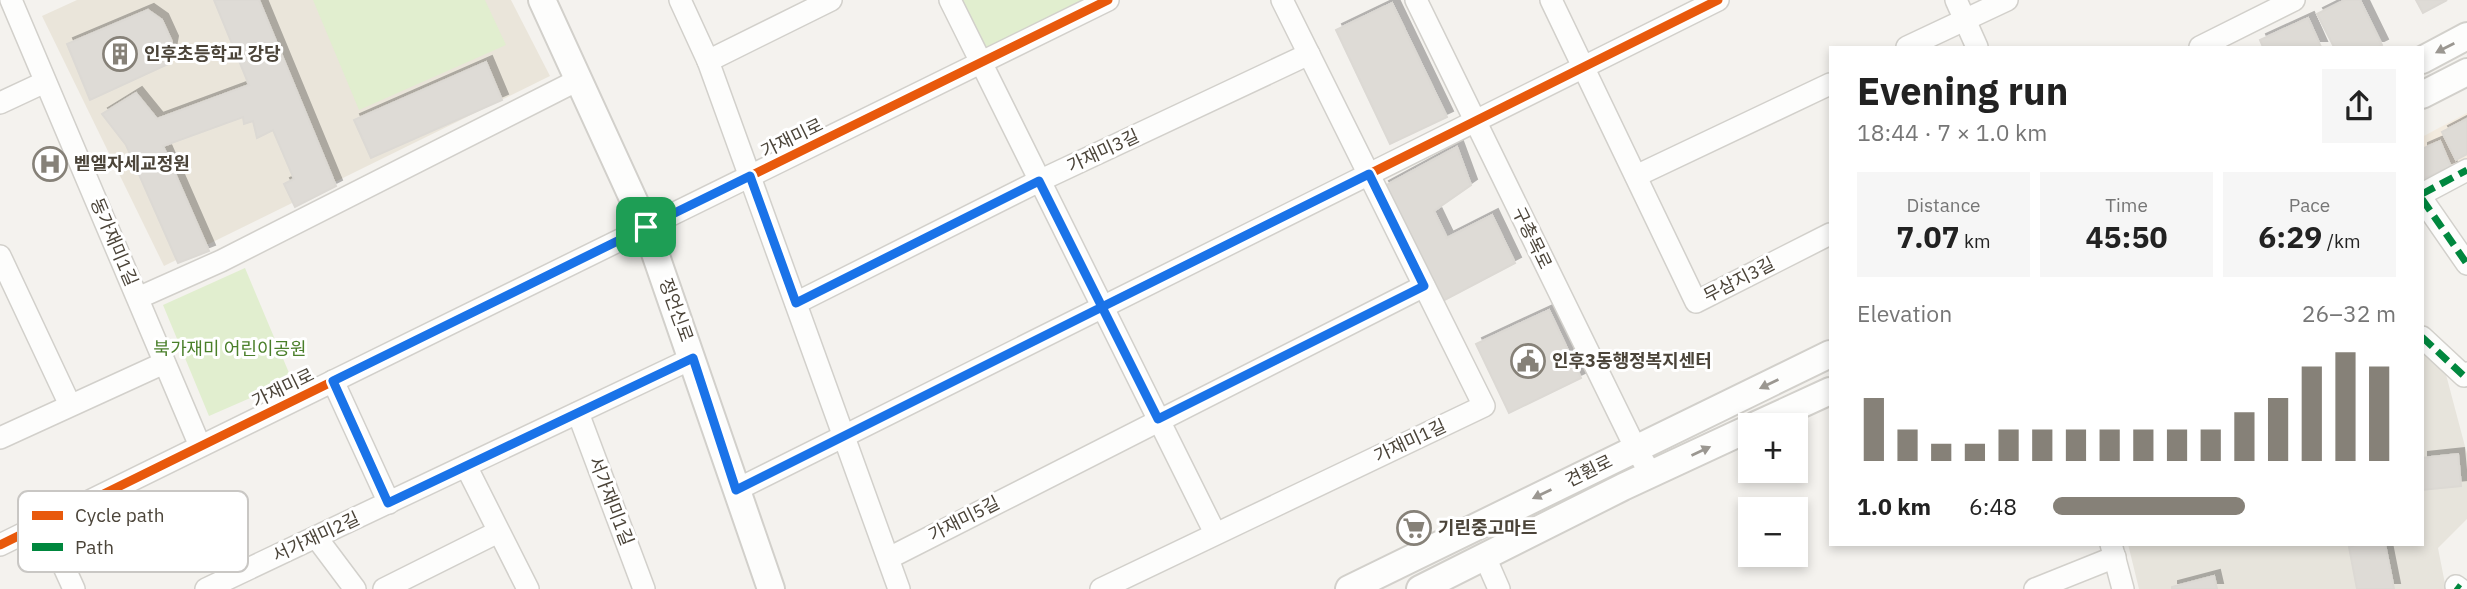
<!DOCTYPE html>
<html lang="en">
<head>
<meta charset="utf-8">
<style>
  :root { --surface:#fff; --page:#f6f6f6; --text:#222; --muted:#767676; --accent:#868178 }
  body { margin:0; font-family:"IBM Plex Sans","Noto Sans KR",sans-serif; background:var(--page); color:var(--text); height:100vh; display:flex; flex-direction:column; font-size:26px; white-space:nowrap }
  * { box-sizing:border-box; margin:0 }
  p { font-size:23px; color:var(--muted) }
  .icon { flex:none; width:38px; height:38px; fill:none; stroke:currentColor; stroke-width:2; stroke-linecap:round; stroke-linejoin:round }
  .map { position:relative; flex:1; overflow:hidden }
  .side { position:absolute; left:1829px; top:46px; width:595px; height:500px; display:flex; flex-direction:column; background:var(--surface); border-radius:0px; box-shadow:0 4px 10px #0003 }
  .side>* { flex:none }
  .controls { position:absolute; left:1738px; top:413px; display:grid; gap:14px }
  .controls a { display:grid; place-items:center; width:70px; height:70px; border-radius:0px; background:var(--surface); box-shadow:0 4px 10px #0003; font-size:35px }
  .pin { position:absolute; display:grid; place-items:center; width:60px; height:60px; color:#fff; margin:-30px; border-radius:14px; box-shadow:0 4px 10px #0006 }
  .round { display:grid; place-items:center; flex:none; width:74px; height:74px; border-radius:0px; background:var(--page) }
  .summary { display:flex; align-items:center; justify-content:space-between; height:119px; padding:0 28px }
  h1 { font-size:38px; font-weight:800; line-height:52px }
  .stats { display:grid; grid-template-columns:repeat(3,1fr); gap:10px; height:119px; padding:7px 28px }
  .stats div { display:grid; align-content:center; border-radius:0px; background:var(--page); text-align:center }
  .stats b { font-size:30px; font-weight:800 }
  .stats small { font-size:19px; font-weight:400 }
  .stats p { font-size:19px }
  .chart { height:196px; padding:14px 28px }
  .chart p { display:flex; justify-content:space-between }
  .chart svg { width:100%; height:126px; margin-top:7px; stroke:var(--accent); stroke-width:6 }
  ul { padding:0 28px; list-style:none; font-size:23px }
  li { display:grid; grid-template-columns:112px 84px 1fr; align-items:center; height:52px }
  li i { height:18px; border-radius:9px; background:var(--accent) }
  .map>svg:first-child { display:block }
  .residential { fill:#e7e4dc }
  .commercial { fill:#f3ebdf }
  .education { fill:#eae5da }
  .green { fill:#e1eecf }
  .building { fill:#dedbd6; stroke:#dcd9d4; stroke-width:2; filter:url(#shadow) }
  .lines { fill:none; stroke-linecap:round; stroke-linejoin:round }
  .minor-casing { stroke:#d2d0cb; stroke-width:24 }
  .tertiary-casing { stroke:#d2d0cb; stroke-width:30 }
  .minor { stroke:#fdfdfc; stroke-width:21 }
  .tertiary { stroke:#fdfdfc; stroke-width:26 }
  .quiet { stroke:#00873e; stroke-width:7; stroke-dasharray:14 7; stroke-linecap:butt }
  .cycleway-casing { stroke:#fff; stroke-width:13 }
  .cycleway { stroke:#e8590c; stroke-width:9 }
  .oneway { fill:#9b9791 }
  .route-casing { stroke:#fff; stroke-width:14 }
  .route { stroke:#1a73e8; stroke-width:9 }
  .labels { text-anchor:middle; stroke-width:6; stroke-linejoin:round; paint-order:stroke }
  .poi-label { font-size:18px; font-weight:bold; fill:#4b4439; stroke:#fff; text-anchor:start }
  .street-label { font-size:18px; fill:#4b4439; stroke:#fff }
  .park-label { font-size:18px; fill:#4a7f2a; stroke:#fff }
  .key { fill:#fff; stroke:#c9c7c4; stroke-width:2 }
  .key-label { font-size:19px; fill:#4b4439 }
</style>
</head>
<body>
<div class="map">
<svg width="2467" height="589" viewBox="0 0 2467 589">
  <defs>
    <filter id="shadow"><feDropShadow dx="6" dy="-6" stdDeviation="0" flood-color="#0004"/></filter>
  </defs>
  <rect width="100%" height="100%" fill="#f4f2ee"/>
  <path class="residential" d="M2422,348L2444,367L2467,454V519L2438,548L2446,589H2139L2128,544H2422Z"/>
  <path class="commercial" d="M2467,113V159L2422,182V137Z"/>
  <path class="education" d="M77,0H511L550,76L164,266L42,16Z"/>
  <g class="green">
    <path d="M313,0H485L506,45L359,110Z"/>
    <path d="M951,0H1094L980,63Z"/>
    <path d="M245,268L292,380L209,416L163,305Z"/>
  </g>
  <g class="building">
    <path d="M214,0H259L336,186L295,207L284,184L294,179L273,130L257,138L253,121L244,124L243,117L163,146L209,251L178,263L126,145L102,114L136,93L157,119L249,85Z"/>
    <path d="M2345,0H2360L2382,45L2378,47H2334L2317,14Z"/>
    <path d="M2416,0H2447L2423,13Z"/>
    <path d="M1392,3L1447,117L1390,144L1336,30Z"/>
    <path d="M148,10L162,20L172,42L168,64L90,100L67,44Z"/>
    <path d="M2308,18L2321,47H2263L2260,40Z"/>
    <path d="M486,62L502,100L371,158L354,120Z"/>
    <path d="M2467,119V154L2456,160L2442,132Z"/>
    <path d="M2440,141L2451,167L2423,179L2422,149Z"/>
    <path d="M1457,147L1471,185L1434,211L1447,238L1492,215L1515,263L1441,302L1383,187Z"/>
    <path d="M1549,310L1581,378L1509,413L1476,344Z"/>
    <path d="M2458,454L2461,486L2422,490V458Z"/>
    <path d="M2360,544H2385L2394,589H2357L2349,547Z"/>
    <path d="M2214,576L2217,589H2172V587Z"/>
  </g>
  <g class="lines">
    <g class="minor-casing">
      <g id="minor">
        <path d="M11,0L200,446"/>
        <path d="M680,0L708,61L899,589"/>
        <path d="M950,0L1215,533"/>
        <path d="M1416,0L1636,449L1651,474"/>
        <path d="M1551,0L1696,302L1830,234"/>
        <path d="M1956,0L1977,47"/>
        <path d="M1907,47L2007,0"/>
        <path d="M2200,47L2294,0"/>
        <path d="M708,61L831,0"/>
        <path d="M0,103L45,82"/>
        <path d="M1636,176L1830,84"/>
        <path d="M2422,194L2467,170"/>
        <path d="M2422,199L2467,264"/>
        <path d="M0,256L70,405"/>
        <path d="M138,298L221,261L580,79"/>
        <path d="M796,303L1039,181L1309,54"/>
        <path d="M2422,337L2464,376L2467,373"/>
        <path d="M333,381L389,503"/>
        <path d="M578,413L644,589"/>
        <path d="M0,438L164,363"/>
        <path d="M466,466L528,589"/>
        <path d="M736,490L1718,0"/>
        <path d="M44,523L74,589"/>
        <path d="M316,537L355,589"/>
        <path d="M2111,544L2123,589"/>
        <path d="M0,545L1108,0"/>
        <path d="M1485,557L1499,589"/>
        <path d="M889,558L1424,286"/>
        <path d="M2456,586L2460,589"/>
        <path d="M206,589L693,358"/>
        <path d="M384,589L498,532"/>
        <path d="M1101,589L1484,406L1282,0"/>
        <path d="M2035,589L2115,557"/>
      </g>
    </g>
    <g class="tertiary-casing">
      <g id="tertiary">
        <path d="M542,0L646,227L771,589"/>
        <path d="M2422,60L2467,36"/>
        <path d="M2422,95L2467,72"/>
        <path d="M1756,425L1830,391"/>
        <path d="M1349,589L1830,354"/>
        <path d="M1420,589L1623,487L1750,428"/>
      </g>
    </g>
    <use href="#minor" class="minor"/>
    <use href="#tertiary" class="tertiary"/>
    <g class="quiet">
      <path d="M2422,194L2467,170"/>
      <path d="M2422,199L2467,264"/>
      <path d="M2422,337L2464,376L2467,373"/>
      <path d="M2456,586L2460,589"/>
    </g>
    <g class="cycleway-casing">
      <g id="cycleway">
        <path d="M736,490L1718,0"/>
        <path d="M0,545L1108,0"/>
      </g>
    </g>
    <use href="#cycleway" class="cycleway"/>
  </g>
  <defs><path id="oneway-solid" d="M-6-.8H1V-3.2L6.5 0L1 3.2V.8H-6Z" transform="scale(1.75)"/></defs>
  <g class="oneway">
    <use href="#oneway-solid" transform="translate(2445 48) rotate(153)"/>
    <use href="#oneway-solid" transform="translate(1769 384) rotate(154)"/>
    <use href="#oneway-solid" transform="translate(1701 451) rotate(-25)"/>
    <use href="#oneway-solid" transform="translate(1542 494) rotate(154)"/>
  </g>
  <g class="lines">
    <g class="route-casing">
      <path id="route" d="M646,227L333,381L388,503L693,358L736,490L1102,307L1158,419L1424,286L1369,174L1102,307L1039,181L796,303L750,176L646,227"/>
    </g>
    <use href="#route" class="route"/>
  </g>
  <defs>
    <g id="building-ring" transform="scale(1.75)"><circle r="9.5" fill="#fff" stroke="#868178" stroke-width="1.5"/><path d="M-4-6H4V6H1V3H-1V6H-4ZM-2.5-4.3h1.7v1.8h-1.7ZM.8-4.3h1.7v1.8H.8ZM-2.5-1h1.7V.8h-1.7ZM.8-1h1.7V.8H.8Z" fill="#868178"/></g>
    <g id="hospital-ring" transform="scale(1.75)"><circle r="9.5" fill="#fff" stroke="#868178" stroke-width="1.5"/><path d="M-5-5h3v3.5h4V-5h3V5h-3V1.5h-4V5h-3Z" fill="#868178"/></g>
    <g id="civic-ring" transform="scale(1.75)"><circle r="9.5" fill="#fff" stroke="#868178" stroke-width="1.5"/><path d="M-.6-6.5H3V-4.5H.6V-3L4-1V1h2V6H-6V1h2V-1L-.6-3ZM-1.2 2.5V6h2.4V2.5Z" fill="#868178"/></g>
    <g id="supermarket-ring" transform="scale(1.75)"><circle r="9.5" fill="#fff" stroke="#868178" stroke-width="1.5"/><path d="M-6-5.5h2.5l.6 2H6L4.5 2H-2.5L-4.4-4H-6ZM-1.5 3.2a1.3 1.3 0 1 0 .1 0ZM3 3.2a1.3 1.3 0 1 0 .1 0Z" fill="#868178"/></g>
  </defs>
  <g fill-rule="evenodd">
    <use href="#building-ring" x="120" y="54"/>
    <use href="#hospital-ring" x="50" y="164"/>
    <use href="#civic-ring" x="1528" y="361"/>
    <use href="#supermarket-ring" x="1414" y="528"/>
  </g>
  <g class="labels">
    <g class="poi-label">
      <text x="144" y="60">인후초등학교 강당</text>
      <text x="74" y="170">벧엘자세교정원</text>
      <text x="1552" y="367">인후3동행정복지센터</text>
      <text x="1438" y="534">기린중고마트</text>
    </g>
    <g class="street-label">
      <text transform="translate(792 138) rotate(-26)" y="6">가재미로</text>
      <text transform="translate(1103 151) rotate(-25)" y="6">가재미3길</text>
      <text transform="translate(1532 238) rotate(64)" y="6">구총목로</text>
      <text transform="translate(114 242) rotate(67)" y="6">동가재미1길</text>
      <text transform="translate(1739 280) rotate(-27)" y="6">무삼지3길</text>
      <text transform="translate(676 310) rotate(70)" y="6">정언신로</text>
      <text transform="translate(283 388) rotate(-26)" y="6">가재미로</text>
      <text transform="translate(1410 441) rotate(-25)" y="6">가재미1길</text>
      <text transform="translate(1589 471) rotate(-26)" y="6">견훤로</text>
      <text transform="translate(611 501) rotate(69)" y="6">서가재미1길</text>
      <text transform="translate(964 519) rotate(-27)" y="6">가재미5길</text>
      <text transform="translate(316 537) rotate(-25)" y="6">서가재미2길</text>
    </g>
    <g class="park-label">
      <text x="230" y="355">북가재미 어린이공원</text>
    </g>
  </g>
  <rect x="18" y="491" width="230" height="81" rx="10" class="key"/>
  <rect x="32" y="511" width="31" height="9" fill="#e8590c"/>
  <rect x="32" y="543" width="31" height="8" fill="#00873e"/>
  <g class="key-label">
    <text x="75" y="522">Cycle path</text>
    <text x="75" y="554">Path</text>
  </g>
</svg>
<div class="controls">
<a>+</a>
<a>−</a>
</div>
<div class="pin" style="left:646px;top:227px;background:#1e9e55"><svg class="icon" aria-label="arrive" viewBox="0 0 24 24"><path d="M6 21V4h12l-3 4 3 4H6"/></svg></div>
<section class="side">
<div class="summary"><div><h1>Evening run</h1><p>18:44 · 7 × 1.0 km</p></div><a class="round"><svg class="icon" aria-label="share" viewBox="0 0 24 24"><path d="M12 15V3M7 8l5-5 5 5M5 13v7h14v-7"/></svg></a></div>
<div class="stats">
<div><p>Distance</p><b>7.07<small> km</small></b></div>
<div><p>Time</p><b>45:50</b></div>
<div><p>Pace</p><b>6:29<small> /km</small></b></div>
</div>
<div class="chart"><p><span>Elevation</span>26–32 m</p>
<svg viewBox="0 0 160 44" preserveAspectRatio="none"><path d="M5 44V22M15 44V33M25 44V38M35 44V38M45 44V33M55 44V33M65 44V33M75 44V33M85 44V33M95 44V33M105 44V33M115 44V27M125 44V22M135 44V11M145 44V6M155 44V11"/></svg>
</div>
<ul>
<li><b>1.0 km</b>6:48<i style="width:56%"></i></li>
</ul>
</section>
</div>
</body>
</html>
